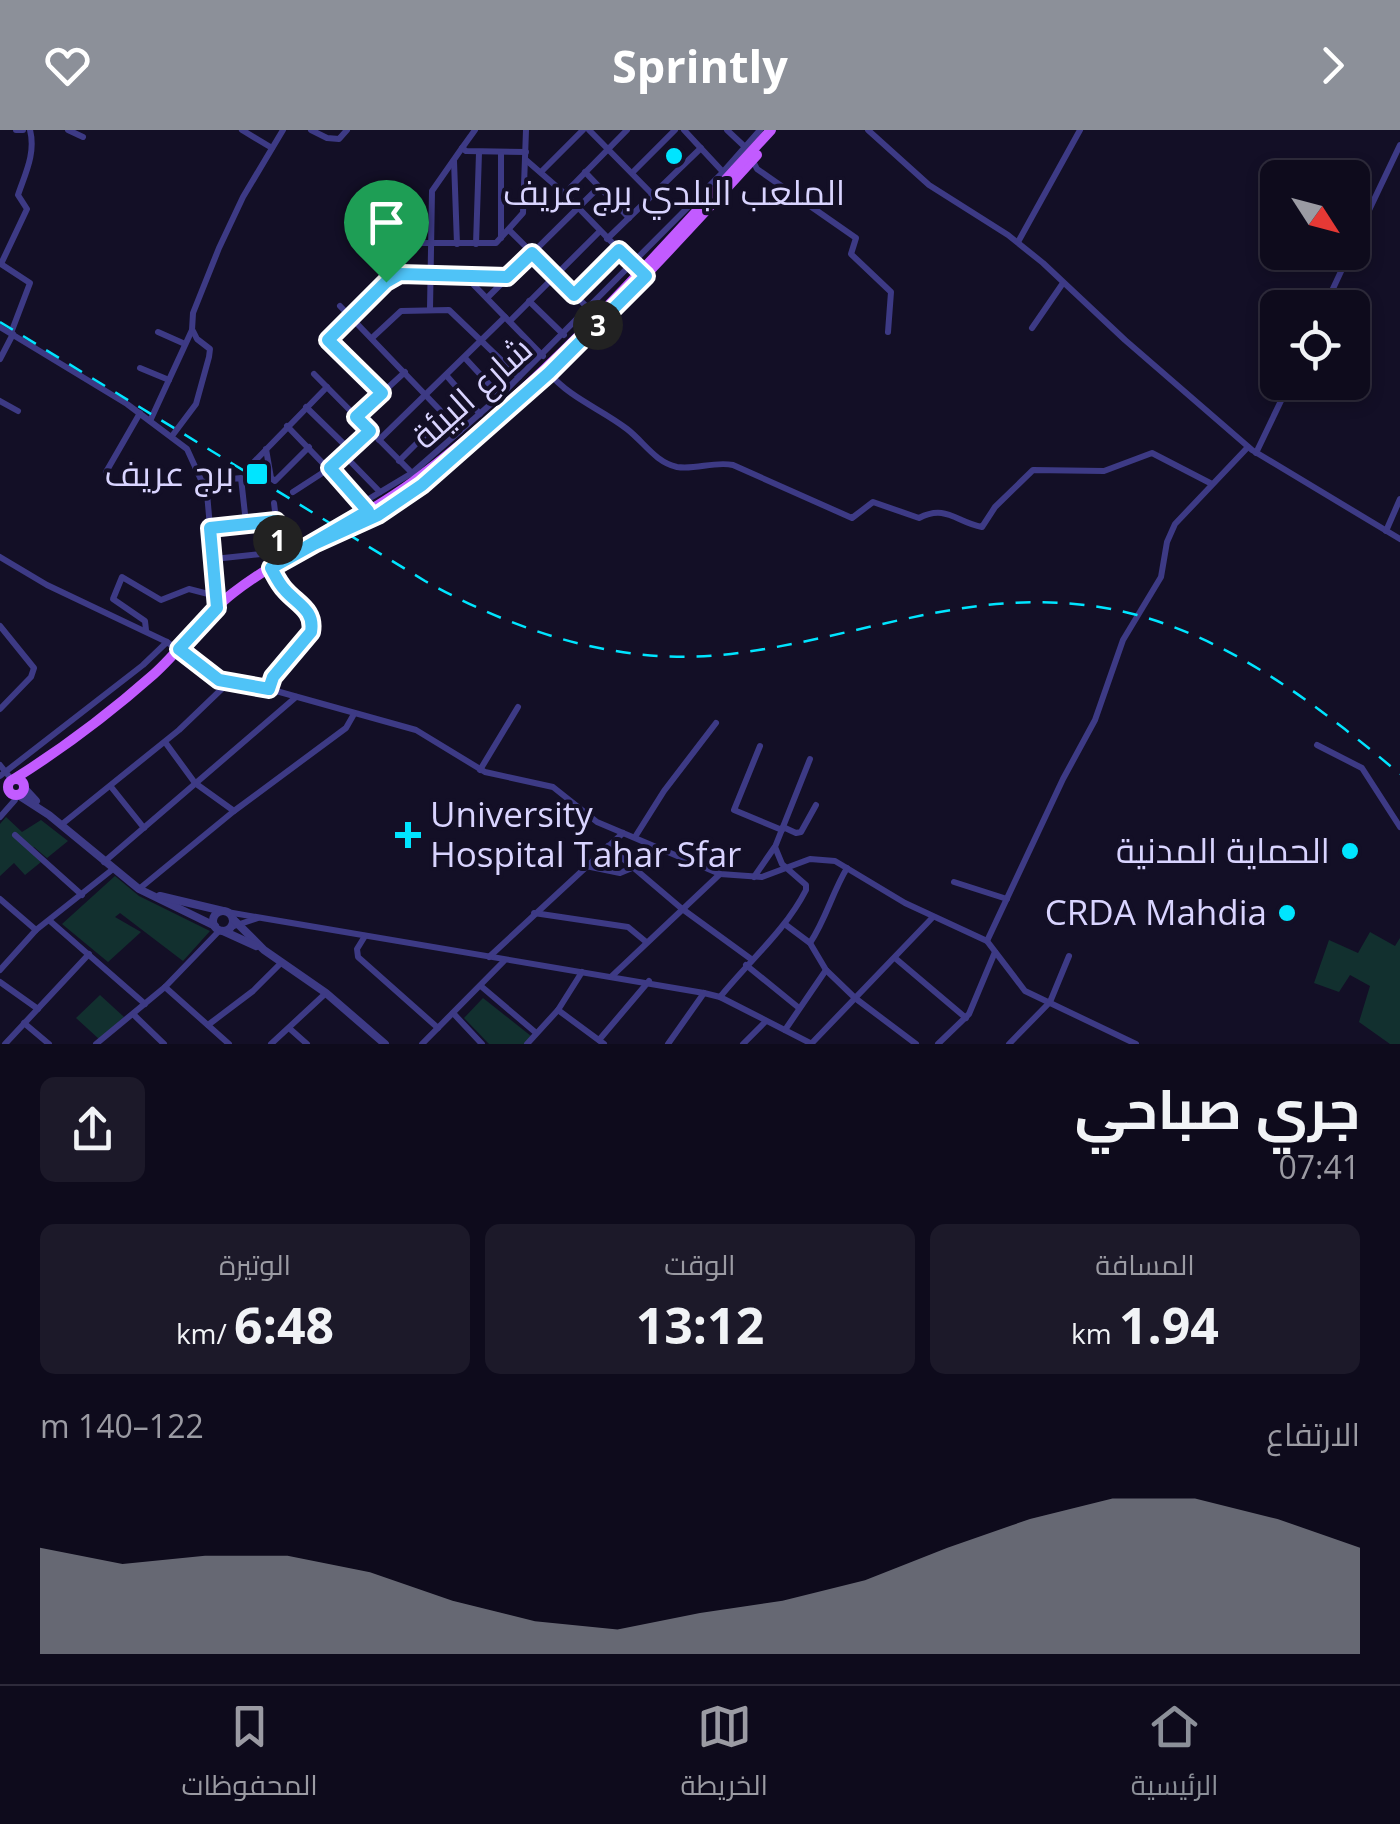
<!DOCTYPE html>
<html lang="ar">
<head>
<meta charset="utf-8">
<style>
  :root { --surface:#0e0b1c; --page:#1c1929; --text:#f1f3f6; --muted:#9b9ba3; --line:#2e2b3b; --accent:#8c9099 }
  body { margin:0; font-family:"Open Sans",Cairo,sans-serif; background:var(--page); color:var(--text); direction:rtl; height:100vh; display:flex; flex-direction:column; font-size:38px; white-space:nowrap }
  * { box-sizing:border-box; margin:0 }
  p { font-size:32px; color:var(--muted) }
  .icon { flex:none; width:55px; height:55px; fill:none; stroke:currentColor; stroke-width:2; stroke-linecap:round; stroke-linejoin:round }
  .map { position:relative; height:914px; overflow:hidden; direction:ltr }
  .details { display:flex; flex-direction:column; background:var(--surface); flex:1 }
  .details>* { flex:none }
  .needle { width:65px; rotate:126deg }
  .tools { position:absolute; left:1260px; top:30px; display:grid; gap:20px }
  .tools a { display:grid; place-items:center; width:110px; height:110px; border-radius:15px; background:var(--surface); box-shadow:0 5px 15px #0003,0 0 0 2px var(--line); font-size:50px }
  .pin { position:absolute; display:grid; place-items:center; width:85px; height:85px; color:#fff; margin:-102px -42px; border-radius:50% 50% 50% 0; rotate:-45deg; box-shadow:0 0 10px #0007 }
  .pin .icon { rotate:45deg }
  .km { position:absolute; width:50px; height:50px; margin:-25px; border-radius:50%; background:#222; color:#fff; font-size:28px; line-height:50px; text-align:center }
  .round { display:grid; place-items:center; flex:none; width:105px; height:105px; border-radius:15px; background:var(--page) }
  .summary { display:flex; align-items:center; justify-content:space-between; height:170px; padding:0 40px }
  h1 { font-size:55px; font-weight:700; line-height:75px }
  .metrics { display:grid; grid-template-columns:repeat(3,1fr); gap:15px; height:170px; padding:10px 40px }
  .metrics div { display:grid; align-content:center; border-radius:15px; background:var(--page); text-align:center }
  .metrics b { font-size:50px; font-weight:700 }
  .metrics small { font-size:28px; font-weight:400 }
  .metrics p { font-size:28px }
  .chart { height:280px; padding:20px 40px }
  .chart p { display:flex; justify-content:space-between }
  .chart svg { width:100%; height:180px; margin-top:10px; fill:var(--accent); opacity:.7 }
  header { display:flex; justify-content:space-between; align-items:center; height:130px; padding:0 40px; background:var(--accent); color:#fff; font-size:45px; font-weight:700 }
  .tabs { display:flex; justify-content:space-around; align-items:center; height:140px; border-top:2px solid var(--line); background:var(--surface); font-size:28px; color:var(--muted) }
  .tabs a { display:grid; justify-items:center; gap:5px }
  .tabs .selected { color:var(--accent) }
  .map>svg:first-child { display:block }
  .green { fill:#12302f }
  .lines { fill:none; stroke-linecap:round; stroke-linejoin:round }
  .minor { stroke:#3d3a85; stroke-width:6 }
  .tertiary { stroke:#3d3a85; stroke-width:8 }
  .primary { stroke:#c25bff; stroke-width:10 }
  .rail { stroke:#00e5ff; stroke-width:2.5; stroke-dasharray:15 12; stroke-linecap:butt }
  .route-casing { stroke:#fff; stroke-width:20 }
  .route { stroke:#4fc3f7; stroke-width:12 }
  .poi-dot { fill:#00e5ff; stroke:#130f26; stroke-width:4 }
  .labels { text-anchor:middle; stroke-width:8; stroke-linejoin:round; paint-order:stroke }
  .poi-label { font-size:35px; fill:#d9d4ff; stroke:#130f26; text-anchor:end }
  .street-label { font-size:35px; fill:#d9d4ff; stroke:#130f26 }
</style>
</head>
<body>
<header><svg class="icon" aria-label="forward" viewBox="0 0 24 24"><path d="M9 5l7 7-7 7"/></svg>Sprintly<svg class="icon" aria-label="heart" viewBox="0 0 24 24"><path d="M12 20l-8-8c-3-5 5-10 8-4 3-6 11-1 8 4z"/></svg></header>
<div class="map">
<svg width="1400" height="914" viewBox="0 0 1400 914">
  <rect width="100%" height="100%" fill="#130f26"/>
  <g class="green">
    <path d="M6,687L22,702L41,690L68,711L47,728L34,717L30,720L41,732L25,745L14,733L0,746V694Z"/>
    <path d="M115,746L139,766L210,801L183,831L120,783L115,787L141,802L108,832L62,794Z"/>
    <path d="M1370,802L1395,816L1400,808V914H1390L1359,892L1370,856L1350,845L1339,862L1314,853L1329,810L1358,823Z"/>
    <path d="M100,865L124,887L99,909L76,888Z"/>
    <path d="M483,868L531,906L526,914H489L464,888Z"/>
  </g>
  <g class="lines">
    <g class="minor">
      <path d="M16,0H23"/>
      <path d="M68,0L83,7"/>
      <path d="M242,0L272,18"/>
      <path d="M311,0L327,8L339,9L347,0"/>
      <path d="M475,0L462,18L466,21L526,22"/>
      <path d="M589,0L653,65"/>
      <path d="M684,0L723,42"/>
      <path d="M727,0L744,16"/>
      <path d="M868,0L929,55L1008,105L1043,133L1125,210L1252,320L1400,409"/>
      <path d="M501,24V108"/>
      <path d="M526,30L564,63L634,135"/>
      <path d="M454,31L457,114"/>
      <path d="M753,31L757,39L856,108L851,124L891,162L888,202"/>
      <path d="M541,42L583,0"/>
      <path d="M585,42L629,88"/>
      <path d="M632,43L675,0"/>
      <path d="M565,63L627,0"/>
      <path d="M509,100L589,179"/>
      <path d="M607,109L701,18"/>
      <path d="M1018,112L1080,0"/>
      <path d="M396,113H496L523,83L526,0"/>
      <path d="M476,114L479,23"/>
      <path d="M1352,116L1400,15"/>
      <path d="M467,148L543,226"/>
      <path d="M574,165L619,120"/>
      <path d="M487,168L599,57"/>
      <path d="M529,171L564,205"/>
      <path d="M340,176L460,301"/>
      <path d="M1324,178L1350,122"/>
      <path d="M430,179L432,61L462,18"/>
      <path d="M510,191L600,101"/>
      <path d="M0,197L127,274L187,319L207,363L217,477"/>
      <path d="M1032,198L1063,153"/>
      <path d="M158,202L185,214"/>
      <path d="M11,203L30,153L1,134L27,79L18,65C25,44 36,23 30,0"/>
      <path d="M372,208L401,181L449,180L519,247"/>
      <path d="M465,228L500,266"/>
      <path d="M0,229L13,204"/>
      <path d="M140,238L169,250"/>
      <path d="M549,243C570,268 601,279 627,299C644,312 655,332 677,337C696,340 714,331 733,335L852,388L873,372L919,388C946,374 956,392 982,397L995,377L1033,340L1104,341L1152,323L1212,354"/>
      <path d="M314,244L415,346"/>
      <path d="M446,245L480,284"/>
      <path d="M382,263L328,210L379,156L396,145L507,147"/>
      <path d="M0,271L18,281"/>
      <path d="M306,277L350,320"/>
      <path d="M356,287L405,242"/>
      <path d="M150,291L192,200L193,183L219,118L243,67L283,0"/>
      <path d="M287,296L364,376"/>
      <path d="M172,306L196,274L209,227L210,219L197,209L193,201"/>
      <path d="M379,310L505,187"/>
      <path d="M266,319L271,348L275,351L309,317"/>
      <path d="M1256,323L1290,252"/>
      <path d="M345,326L380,362"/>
      <path d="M399,331L445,285"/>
      <path d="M252,334L327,257"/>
      <path d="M106,342L140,283"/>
      <path d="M203,352L241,348L246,393"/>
      <path d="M293,362L330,338L369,301"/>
      <path d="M274,373L280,422"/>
      <path d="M362,373L412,343L500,266L723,42L760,0"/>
      <path d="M210,398L276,391"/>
      <path d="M1386,401L1400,369"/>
      <path d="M0,427L47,455L167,512L219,550L269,559L416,600L485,642L553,657L597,692L720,744L762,747L810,729L835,731L905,773L987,811L1025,861L1136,914"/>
      <path d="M214,429L280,422L283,429"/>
      <path d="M0,496L34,538L31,547L0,579"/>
      <path d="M146,500L145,491L113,469L122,447L161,470L189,459L216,466"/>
      <path d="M269,559L273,547L313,495L308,482L282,458L271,438"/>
      <path d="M165,612L195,653L234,681"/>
      <path d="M1317,615L1362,638L1400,697"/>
      <path d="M760,616L734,680L782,700"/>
      <path d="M0,635L12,650"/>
      <path d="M480,640L518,577"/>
      <path d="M0,646L143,535L167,512"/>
      <path d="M112,658L144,698"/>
      <path d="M0,687L15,670L14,665"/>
      <path d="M61,695L179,600L228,553"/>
      <path d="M783,697L796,703L801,702L816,675"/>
      <path d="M15,705L82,765"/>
      <path d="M635,707L664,661L716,593"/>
      <path d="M608,716L681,778L751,829"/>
      <path d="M104,732L296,567"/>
      <path d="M586,736L620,743L632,738"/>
      <path d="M754,747L774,718"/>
      <path d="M954,752L1007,769"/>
      <path d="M139,759L234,681L346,598L354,584"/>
      <path d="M0,769L36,800"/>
      <path d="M227,782L704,863L720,867L812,914"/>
      <path d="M534,783L628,797L645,811"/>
      <path d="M50,791L145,874"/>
      <path d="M786,795L810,813L826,840L855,868L916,914"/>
      <path d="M231,797L258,788"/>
      <path d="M365,806L357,819L358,827L438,898"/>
      <path d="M987,811L1063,649L1095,590L1123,510L1161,447L1167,412L1175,394L1248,317"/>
      <path d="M810,813C826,789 832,763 847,738"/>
      <path d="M489,827L623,703"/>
      <path d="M895,828L966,888"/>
      <path d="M746,835L799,878"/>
      <path d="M0,840L36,800L113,739"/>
      <path d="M612,846L720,744"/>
      <path d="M0,852L38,879"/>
      <path d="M165,857L229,914"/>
      <path d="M482,857L535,902"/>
      <path d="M720,867C749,831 785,801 806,760V755L782,734L775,717L810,629"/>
      <path d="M558,880L604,914"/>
      <path d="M453,883L482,914"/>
      <path d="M133,884L164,914"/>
      <path d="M24,893L49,914"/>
      <path d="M208,895L253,861L282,832"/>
      <path d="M289,898L307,914"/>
      <path d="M785,900L826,840"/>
      <path d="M599,910L649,851"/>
      <path d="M5,914L89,824"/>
      <path d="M96,914L165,857L220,800"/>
      <path d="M271,914L326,863"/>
      <path d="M422,914L504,831"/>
      <path d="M527,914L558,880L582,842"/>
      <path d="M668,914L704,863"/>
      <path d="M743,914L766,891"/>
      <path d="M811,914L933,787"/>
      <path d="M938,914L969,884L995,822"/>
      <path d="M1009,914L1050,872L1069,826"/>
    </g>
    <g class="tertiary">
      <path d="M24,658L36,671"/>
      <path d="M18,665L49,685L139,759L215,796"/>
      <path d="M160,766L223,781"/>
      <circle cx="223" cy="791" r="10"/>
      <path d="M233,789L264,820L326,863L385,914"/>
      <path d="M223,801L256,816"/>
    </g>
    <g class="primary">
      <path d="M343,402C407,371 460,324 513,276C599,197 678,112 757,25"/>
      <circle cx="16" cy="657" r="8"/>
      <path d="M14,649C62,619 111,582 154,544C182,519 203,486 233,463C289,420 357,393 414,351C544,254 661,120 771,0"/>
    </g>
    <path class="rail" d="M0,192L425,451C515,501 616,535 721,525C866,510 987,445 1137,485C1238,513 1321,578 1400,644"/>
  </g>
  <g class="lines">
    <g class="route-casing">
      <path id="route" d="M386,152L328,210L382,263L356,287L370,301L330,338L368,381L284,430L276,391L210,398L217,478L179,519L219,550L269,559L273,547L311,502C315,480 297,474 285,460C279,454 275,445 271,438L314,414L378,385L422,355L549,243L646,146L619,120L574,165L532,123L507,147L400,144L386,152"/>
    </g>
    <use href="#route" class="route"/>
  </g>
  <g class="poi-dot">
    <circle cx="674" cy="26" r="10"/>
    <rect x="245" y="332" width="24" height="24" rx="5"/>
    <path d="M403 690h10v10h10v10h-10v10h-10v-10h-10v-10h10z"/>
    <circle cx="1350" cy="721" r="10"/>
    <circle cx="1287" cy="783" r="10"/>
  </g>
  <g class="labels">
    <g class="poi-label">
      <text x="674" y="75" text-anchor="middle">الملعب البلدي برج عريف</text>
      <text x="234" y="356">برج عريف</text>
      <text x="430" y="697" text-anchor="start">University<tspan x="430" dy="40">Hospital Tahar Sfar</tspan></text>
      <text x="1330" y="733">الحماية المدنية</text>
      <text x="1267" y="795">CRDA Mahdia</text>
    </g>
    <g class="street-label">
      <text transform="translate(472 263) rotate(-42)" y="12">شارع البيئة</text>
    </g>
  </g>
</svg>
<div class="tools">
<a><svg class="needle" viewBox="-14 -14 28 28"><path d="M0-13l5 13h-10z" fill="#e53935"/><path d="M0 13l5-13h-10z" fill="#9b9ba3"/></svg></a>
<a><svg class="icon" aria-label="locate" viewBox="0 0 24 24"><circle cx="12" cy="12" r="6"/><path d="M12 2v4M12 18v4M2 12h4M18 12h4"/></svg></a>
</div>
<div class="pin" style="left:386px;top:152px;background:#1e9e55"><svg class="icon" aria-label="arrive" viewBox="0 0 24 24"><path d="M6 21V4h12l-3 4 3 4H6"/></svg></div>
<b class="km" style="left:278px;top:410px">1</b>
<b class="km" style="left:598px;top:195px">3</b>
</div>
<section class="details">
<div class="summary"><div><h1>جري صباحي</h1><p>07:41</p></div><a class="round"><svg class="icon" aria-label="share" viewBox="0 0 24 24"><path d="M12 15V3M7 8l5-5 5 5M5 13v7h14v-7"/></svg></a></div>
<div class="metrics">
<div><p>المسافة</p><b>1.94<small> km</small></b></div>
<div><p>الوقت</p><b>13:12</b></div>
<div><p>الوتيرة</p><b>6:48<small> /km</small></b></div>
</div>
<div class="chart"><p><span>الارتفاع</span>122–140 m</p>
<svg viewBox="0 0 160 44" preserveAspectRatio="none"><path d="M0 44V18L10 22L20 20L30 20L40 24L50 31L60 36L70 38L80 34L90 31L100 26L110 18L120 11L130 6L140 6L150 11L160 18V44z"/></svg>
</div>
</section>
<nav class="tabs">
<a class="selected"><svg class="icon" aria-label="home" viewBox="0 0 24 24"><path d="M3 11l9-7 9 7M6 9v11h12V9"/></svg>الرئيسية</a>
<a><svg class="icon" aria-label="map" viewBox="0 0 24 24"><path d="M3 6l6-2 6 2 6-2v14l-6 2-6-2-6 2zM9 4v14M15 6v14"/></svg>الخريطة</a>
<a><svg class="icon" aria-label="saved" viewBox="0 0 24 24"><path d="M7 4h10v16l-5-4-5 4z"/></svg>المحفوظات</a>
</nav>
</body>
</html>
